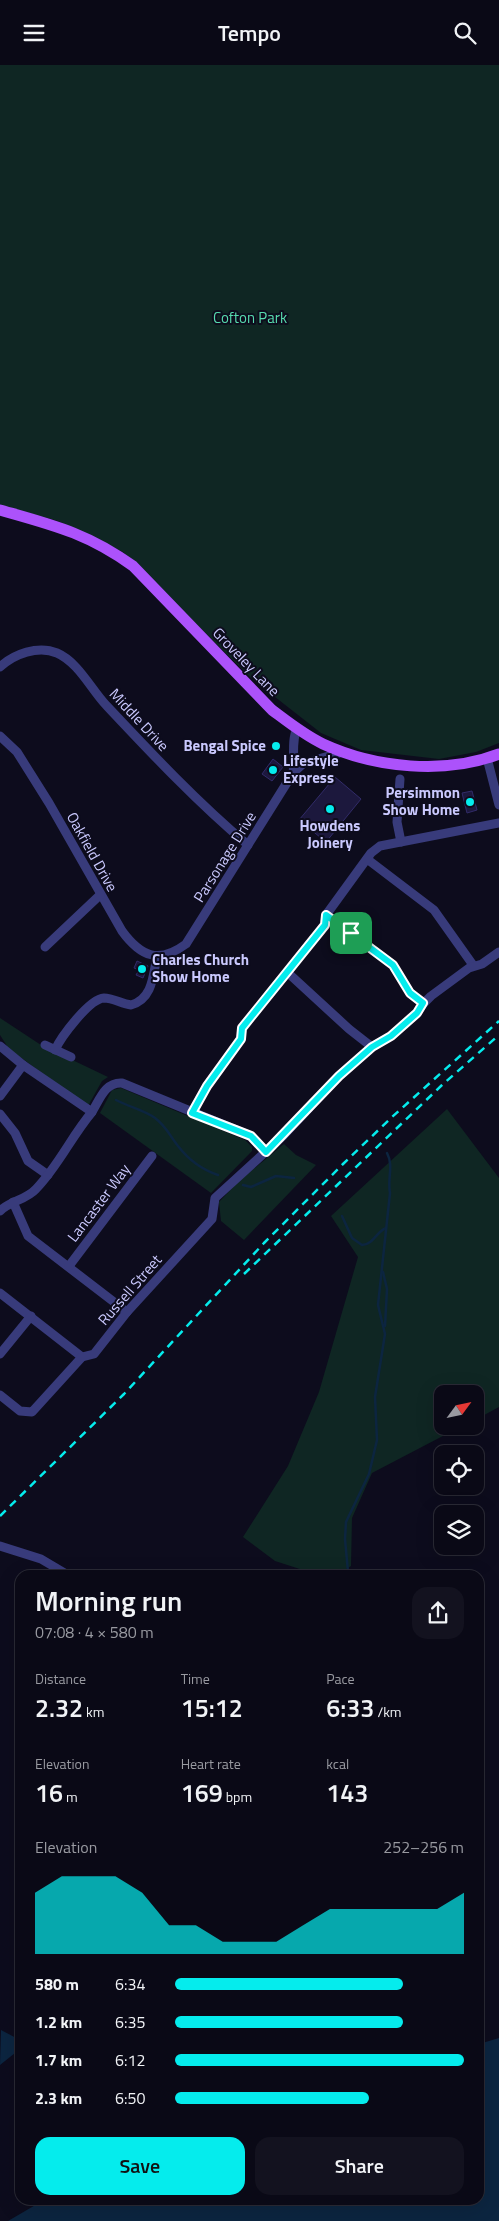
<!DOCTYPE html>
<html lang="en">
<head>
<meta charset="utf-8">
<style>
  :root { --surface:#0a0916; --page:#13121f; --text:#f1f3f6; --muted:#999aa1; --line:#2a2a35; --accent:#05eced }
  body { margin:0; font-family:"Titillium Web",sans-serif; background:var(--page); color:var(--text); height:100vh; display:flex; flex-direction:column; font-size:19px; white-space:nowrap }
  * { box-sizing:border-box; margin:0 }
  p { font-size:16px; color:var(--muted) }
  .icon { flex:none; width:28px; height:28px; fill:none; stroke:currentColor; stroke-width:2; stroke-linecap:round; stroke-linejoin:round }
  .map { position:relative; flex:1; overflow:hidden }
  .side { position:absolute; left:15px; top:1505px; width:469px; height:635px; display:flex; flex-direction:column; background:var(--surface); border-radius:15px; box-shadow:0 5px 20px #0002,0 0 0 1px var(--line) }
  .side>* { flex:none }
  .needle { width:32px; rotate:57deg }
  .buttons { position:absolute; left:434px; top:1320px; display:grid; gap:10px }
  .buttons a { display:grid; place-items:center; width:50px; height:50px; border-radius:10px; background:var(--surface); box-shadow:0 5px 20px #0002,0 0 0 1px var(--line); font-size:25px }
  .pin { position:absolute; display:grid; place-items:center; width:42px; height:42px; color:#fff; margin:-21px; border-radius:10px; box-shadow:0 2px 8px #0006 }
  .round { display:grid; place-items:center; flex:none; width:52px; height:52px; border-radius:15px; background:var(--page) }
  .head { display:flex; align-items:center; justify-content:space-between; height:85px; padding:0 20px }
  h1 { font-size:28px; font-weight:600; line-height:38px }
  .metrics { display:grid; grid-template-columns:repeat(3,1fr); gap:8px; height:85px; padding:5px 20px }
  .metrics div { display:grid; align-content:center }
  .metrics b { font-size:25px; font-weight:600 }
  .metrics small { font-size:14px; font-weight:400 }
  .metrics p { font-size:14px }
  .chart { height:140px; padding:10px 20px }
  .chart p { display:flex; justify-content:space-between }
  .chart svg { width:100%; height:90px; margin-top:5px; fill:var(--accent); opacity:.7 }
  .cta { display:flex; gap:10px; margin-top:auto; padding:10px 20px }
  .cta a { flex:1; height:58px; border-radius:15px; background:var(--accent); color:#111; font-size:20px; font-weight:600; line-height:58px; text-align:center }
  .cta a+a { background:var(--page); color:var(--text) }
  ul { padding:0 20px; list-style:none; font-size:16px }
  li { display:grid; grid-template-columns:80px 60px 1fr; align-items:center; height:38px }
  li i { height:12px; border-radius:6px; background:var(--accent) }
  header { display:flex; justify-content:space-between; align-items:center; height:65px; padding:0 20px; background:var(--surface); font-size:22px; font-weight:600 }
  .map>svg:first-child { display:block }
  .green { fill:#0f2623 }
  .water { fill:#0c2540 }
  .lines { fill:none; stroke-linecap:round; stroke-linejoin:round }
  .stream { stroke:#0c2540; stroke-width:2.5 }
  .building { fill:#1c183d; stroke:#312b68 }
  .minor { stroke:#383b7b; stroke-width:9 }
  .major { stroke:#ac52fb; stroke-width:11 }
  .rail { stroke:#05eced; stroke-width:2.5; stroke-dasharray:8 6; stroke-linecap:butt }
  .route-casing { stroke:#fff; stroke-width:10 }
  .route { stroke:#05eced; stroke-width:6 }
  .poi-dot { fill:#05eced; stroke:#0d0c1d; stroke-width:2 }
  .labels { text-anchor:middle; stroke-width:4; stroke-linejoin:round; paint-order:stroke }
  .park-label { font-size:15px; fill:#57dbae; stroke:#0d0c1d }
  .street-label { font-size:15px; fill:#cac9fe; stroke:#0d0c1d }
  .poi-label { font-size:15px; font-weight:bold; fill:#cac9fe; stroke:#0d0c1d; text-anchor:end }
</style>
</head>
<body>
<header><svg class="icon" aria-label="menu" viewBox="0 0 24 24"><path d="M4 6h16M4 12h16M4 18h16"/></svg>Tempo<svg class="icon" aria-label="search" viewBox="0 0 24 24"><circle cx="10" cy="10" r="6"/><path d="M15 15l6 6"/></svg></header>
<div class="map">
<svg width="499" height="2156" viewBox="0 0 499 2156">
  <rect width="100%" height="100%" fill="#0d0c1d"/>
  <g class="green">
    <path d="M0,0H499V678L476,687L439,694L361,685L321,668L252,614L123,487L58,456L0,440Z"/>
    <path d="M0,953L41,980L108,1012L102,1016L88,1041L9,984L0,970Z"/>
    <path d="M121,1023L245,1075L252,1082V1086L211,1128L100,1048L112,1025Z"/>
    <path d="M447,1044L499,1113V1342L475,1355V1329H442V1361H462L372,1408L352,1453L351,1501L337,1510L306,1506L275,1496L243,1472L288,1401L319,1327L358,1192L331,1151Z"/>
    <path d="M284,1079L296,1090L316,1100L244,1175L221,1156L219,1137L239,1116Z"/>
  </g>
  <g class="water">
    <path d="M1,1965L20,1975V1984L0,2000Z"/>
    <path d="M499,1973V2156H8L44,2135H479V1979Z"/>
  </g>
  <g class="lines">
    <g class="stream">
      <path d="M116,1035C129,1042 144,1045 155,1053C166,1061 170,1071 178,1081C188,1094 203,1105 218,1110"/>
      <path d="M243,1120L251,1122L276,1111L294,1113"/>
      <path d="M342,1151L352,1173L362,1180C374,1179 376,1167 386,1163"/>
      <path d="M383,1207L387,1224L385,1261"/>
      <path d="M348,1507L345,1474L346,1457L369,1409L377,1375L375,1332L385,1269L378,1240L390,1128C387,1114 394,1101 387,1088"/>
    </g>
  </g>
  <g class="building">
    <path d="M273,694L283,702L272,716L262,709Z"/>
    <path d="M335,712L361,734L326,777L299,755Z"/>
    <path d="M472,726L477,745L467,748L462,728Z"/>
    <path d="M137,896L148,901L143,913L136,910L139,905L134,903Z"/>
  </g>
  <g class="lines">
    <g class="minor">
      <path d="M0,602C14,589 38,580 57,588C78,597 91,624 106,640C152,689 197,737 248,780"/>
      <path d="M0,671L17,687L49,738L122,866C141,892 159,899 186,879L293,708L304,698L343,687"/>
      <path d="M487,693L499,740"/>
      <path d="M293,708C295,695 291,675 297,664"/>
      <path d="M400,714L397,757L401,777"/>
      <path d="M367,794L434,845L473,900"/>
      <path d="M326,850L393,900L410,928L423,939"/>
      <path d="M45,882L100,830"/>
      <path d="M287,907L349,964L372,982"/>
      <path d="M45,980L71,992"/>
      <path d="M0,981L23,1000L0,1031"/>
      <path d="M55,985C61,972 89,934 104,933C113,933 122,939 131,940C153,934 153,910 157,891"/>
      <path d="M23,1000L92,1047C100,1034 105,1017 122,1018L251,1071L266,1087"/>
      <path d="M192,1047L207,1021L241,974L242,963L325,860L326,850L371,788L380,781L499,758"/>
      <path d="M0,1049L15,1068L28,1096L48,1110"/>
      <path d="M13,1137L28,1171L127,1247"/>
      <path d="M0,1146C10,1136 26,1135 36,1124C59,1100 71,1072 92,1047"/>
      <path d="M69,1201L152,1091"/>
      <path d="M0,1228L82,1292"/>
      <path d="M0,1289L31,1251"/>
      <path d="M0,1330L20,1346L32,1347L82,1292L94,1289L127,1247L212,1154L215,1133L283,1071L339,1011L372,982L391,971L417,948L423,939L431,931L469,903L482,899L499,887"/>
      <path d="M0,1481L41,1494L68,1510"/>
    </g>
    <path class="major" d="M0,445C53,460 87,468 133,501L272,645C288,657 304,670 323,679C375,703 445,710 499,689"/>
    <g class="rail">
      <path d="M244,1209L442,1020L499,970"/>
      <path d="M0,1451L124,1329L264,1178L343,1099L392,1052L499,956"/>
    </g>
  </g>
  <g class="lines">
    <g class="route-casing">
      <path id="route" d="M326,850L393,900L410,928L423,938L417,948L391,971L372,982L339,1011L266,1087L251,1071L192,1048L207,1021L241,974L242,963L325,860Z"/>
    </g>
    <use href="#route" class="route"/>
  </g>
  <g class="poi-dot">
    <circle cx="276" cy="681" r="5"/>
    <circle cx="273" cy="705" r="5"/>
    <circle cx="470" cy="737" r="5"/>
    <circle cx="330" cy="744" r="5"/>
    <circle cx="142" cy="904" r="5"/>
  </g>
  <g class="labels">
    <g class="park-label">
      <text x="250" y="258">Cofton Park</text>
    </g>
    <g class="street-label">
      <text transform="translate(246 597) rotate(46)" y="5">Groveley Lane</text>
      <text transform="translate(139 655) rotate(47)" y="5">Middle Drive</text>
      <text transform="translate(92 787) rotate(61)" y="5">Oakfield Drive</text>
      <text transform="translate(225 792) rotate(-58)" y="5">Parsonage Drive</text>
      <text transform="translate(99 1138) rotate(-53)" y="5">Lancaster Way</text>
      <text transform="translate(130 1225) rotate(-49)" y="5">Russell Street</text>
    </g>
    <g class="poi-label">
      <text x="266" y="686">Bengal Spice</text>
      <text x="283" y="701" text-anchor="start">Lifestyle<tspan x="283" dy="17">Express</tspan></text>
      <text x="460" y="733">Persimmon<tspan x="460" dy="17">Show Home</tspan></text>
      <text x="330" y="766" text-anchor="middle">Howdens<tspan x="330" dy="17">Joinery</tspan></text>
      <text x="152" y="900" text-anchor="start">Charles Church<tspan x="152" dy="17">Show Home</tspan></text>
    </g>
  </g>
</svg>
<div class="buttons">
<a><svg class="needle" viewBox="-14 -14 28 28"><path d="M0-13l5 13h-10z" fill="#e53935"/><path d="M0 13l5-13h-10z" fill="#999aa1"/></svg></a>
<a><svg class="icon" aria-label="locate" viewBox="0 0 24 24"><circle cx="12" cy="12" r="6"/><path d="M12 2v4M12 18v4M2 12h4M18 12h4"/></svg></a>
<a><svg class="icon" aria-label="layers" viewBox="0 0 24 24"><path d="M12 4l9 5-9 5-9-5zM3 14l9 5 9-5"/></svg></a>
</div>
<div class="pin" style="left:351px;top:868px;background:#1e9e55"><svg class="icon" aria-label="arrive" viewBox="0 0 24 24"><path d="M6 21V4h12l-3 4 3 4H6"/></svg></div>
<section class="side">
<div class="head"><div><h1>Morning run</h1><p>07:08 · 4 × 580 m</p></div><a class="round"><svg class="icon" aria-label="share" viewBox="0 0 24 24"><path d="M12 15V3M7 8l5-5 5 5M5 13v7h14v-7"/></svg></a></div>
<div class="metrics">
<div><p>Distance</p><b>2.32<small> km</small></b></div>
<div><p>Time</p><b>15:12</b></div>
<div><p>Pace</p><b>6:33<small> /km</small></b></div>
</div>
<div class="metrics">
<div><p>Elevation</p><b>16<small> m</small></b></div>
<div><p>Heart rate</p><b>169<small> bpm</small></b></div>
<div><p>kcal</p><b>143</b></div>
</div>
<div class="chart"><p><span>Elevation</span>252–256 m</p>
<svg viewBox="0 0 160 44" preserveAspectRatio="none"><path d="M0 44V14L10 6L20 6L30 6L40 14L50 30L60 30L70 38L80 38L90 38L100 30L110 22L120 22L130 22L140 22L150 22L160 14V44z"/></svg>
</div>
<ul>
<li><b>580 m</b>6:34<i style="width:79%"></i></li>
<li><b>1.2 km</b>6:35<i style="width:79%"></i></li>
<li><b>1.7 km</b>6:12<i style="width:100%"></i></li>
<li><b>2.3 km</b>6:50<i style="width:67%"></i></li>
</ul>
<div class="cta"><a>Save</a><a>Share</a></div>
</section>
</div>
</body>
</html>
